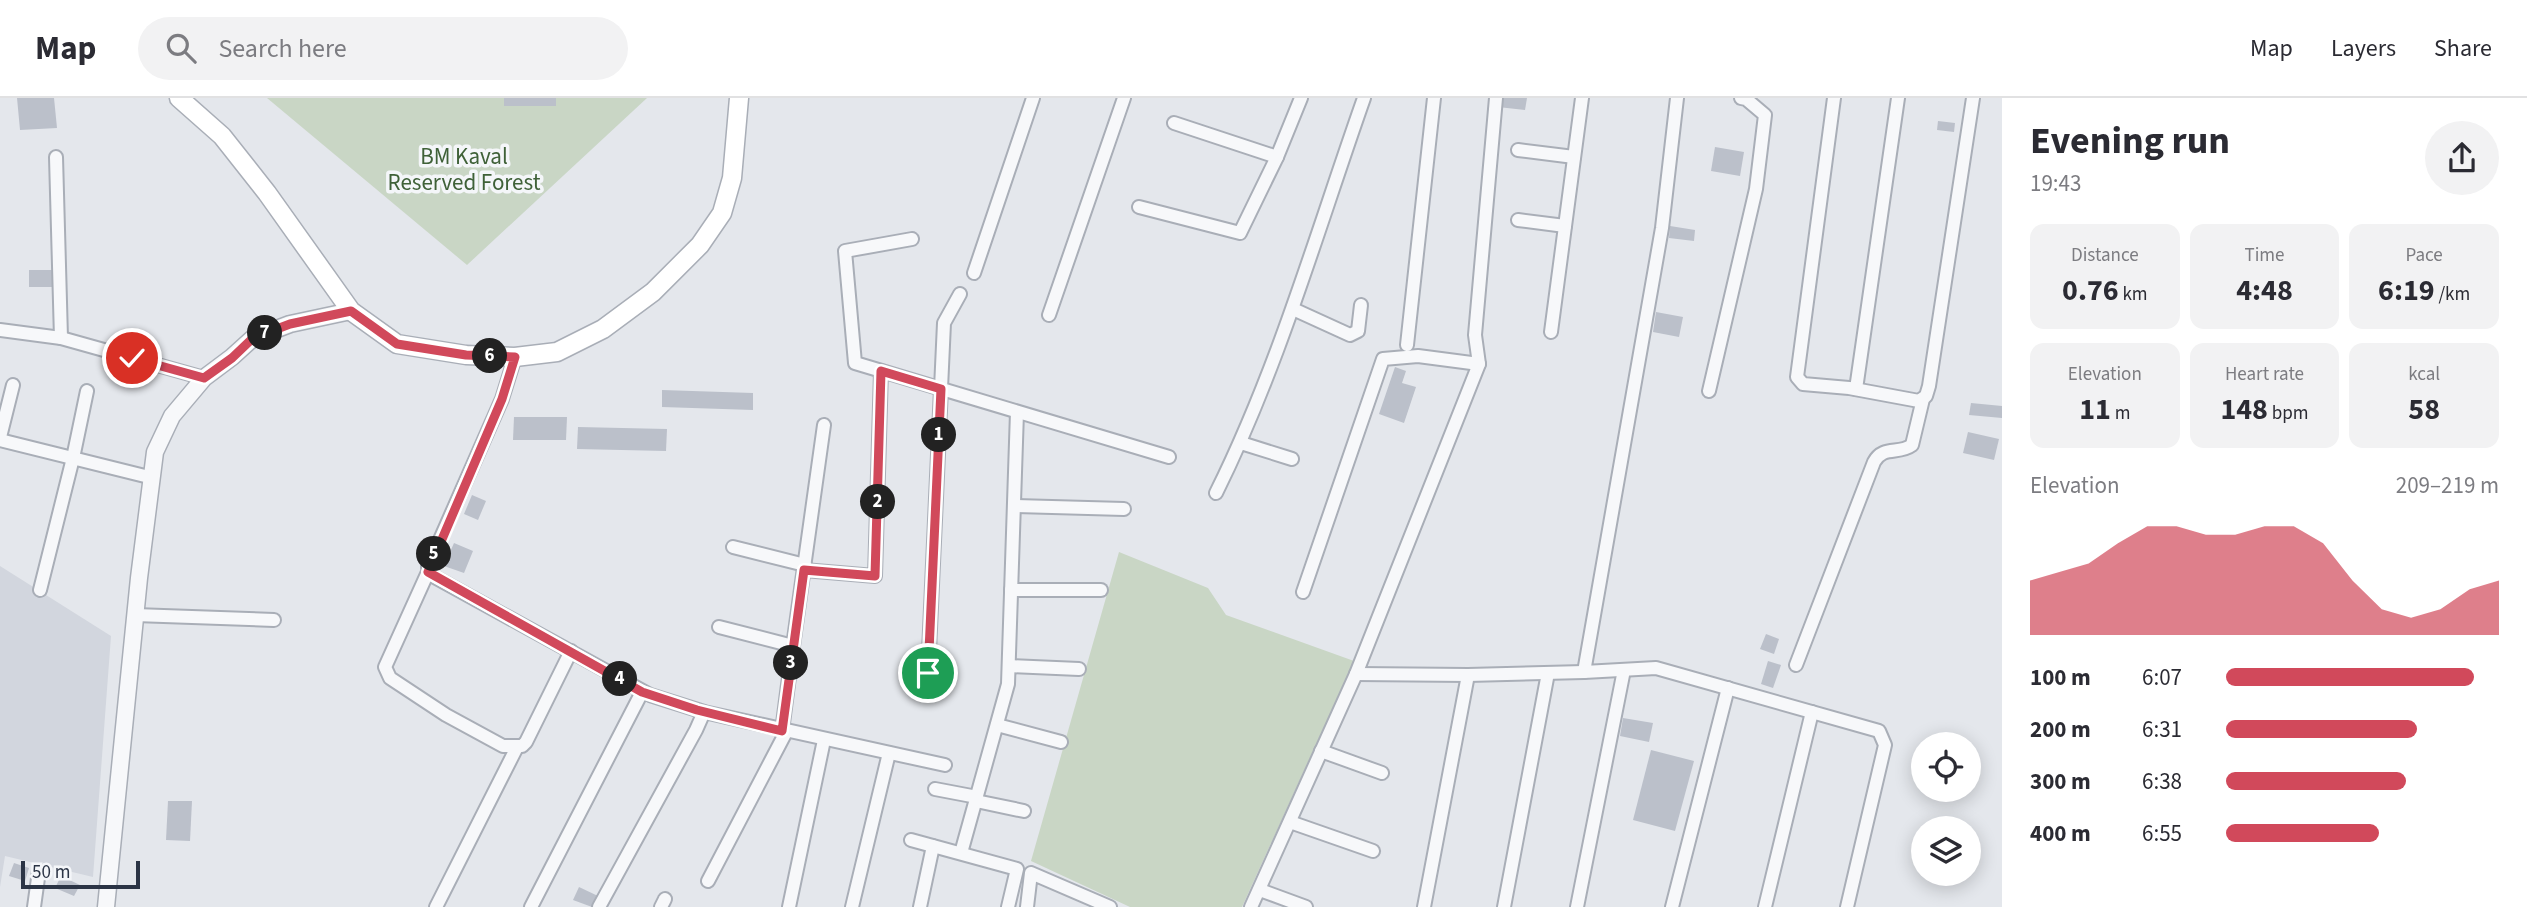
<!DOCTYPE html>
<html lang="en">
<head>
<meta charset="utf-8">
<style>
  :root { --surface:#fff; --page:#f2f2f3; --text:#2b2b33; --muted:#7c7c81; --line:#e1e1e2; --accent:#d1495b }
  body { margin:0; font-family:"Source Sans 3",sans-serif; background:var(--page); color:var(--text); height:100vh; display:flex; flex-direction:column; font-size:26px; white-space:nowrap }
  * { box-sizing:border-box; margin:0 }
  p { font-size:23px; color:var(--muted) }
  .icon { flex:none; width:38px; height:38px; fill:none; stroke:currentColor; stroke-width:2; stroke-linecap:round; stroke-linejoin:round }
  .map { position:relative; flex:1; overflow:hidden }
  .sheet { display:flex; flex-direction:column; background:var(--surface); width:525px }
  .sheet>* { flex:none }
  .buttons { position:absolute; left:1911px; top:634px; display:grid; gap:14px }
  .buttons a { display:grid; place-items:center; width:70px; height:70px; border-radius:50%; background:var(--surface); box-shadow:0 4px 18px #0003; font-size:35px }
  .scale { position:absolute; left:21px; bottom:18px; width:119px; box-sizing:border-box; padding-left:7px; border:4px solid #2b3445; border-top:0; font-size:19px; line-height:24px; white-space:nowrap; color:#2b3445; -webkit-text-stroke:5px #f4f6f9; paint-order:stroke }
  .pin { position:absolute; display:grid; place-items:center; width:60px; height:60px; color:#fff; margin:-30px; border:4px solid #fff; border-radius:50%; box-shadow:0 2px 7px #0007 }
  .km { position:absolute; width:35px; height:35px; margin:-18px; border-radius:50%; background:#222; color:#fff; font-size:19px; line-height:35px; text-align:center }
  .round { display:grid; place-items:center; flex:none; width:74px; height:74px; border-radius:37px; background:var(--page) }
  .summary { display:flex; align-items:center; justify-content:space-between; height:119px; padding:0 28px }
  h1 { font-size:38px; font-weight:700; line-height:52px }
  .stats { display:grid; grid-template-columns:repeat(3,1fr); gap:10px; height:119px; padding:7px 28px }
  .stats div { display:grid; align-content:center; border-radius:14px; background:var(--page); text-align:center }
  .stats b { font-size:30px; font-weight:700 }
  .stats small { font-size:19px; font-weight:400 }
  .stats p { font-size:19px }
  .chart { height:196px; padding:14px 28px }
  .chart p { display:flex; justify-content:space-between }
  .chart svg { width:100%; height:126px; margin-top:7px; fill:var(--accent); opacity:.7 }
  ul { padding:0 28px; list-style:none; font-size:23px }
  li { display:grid; grid-template-columns:112px 84px 1fr; align-items:center; height:52px }
  li i { height:18px; border-radius:9px; background:var(--accent) }
  header { display:flex; align-items:center; gap:42px; box-sizing:border-box; height:98px; padding:0 35px; background:var(--surface); border-bottom:2px solid var(--line) }
  header strong { font-size:33px }
  nav { display:flex; gap:38px; margin-inline-start:auto; font-size:24px }
  .search { width:490px; height:63px; background:var(--page); display:flex; align-items:center; gap:18px; box-sizing:border-box; padding:0 24px; border-radius:38px; color:var(--muted); font-size:26px }
  main { display:flex; flex:1; min-height:0 }
  .map>svg:first-child { display:block }
  .built { fill:#d2d6de }
  .green { fill:#c9d6c5 }
  .building { fill:#bbc0ca }
  .lines { fill:none; stroke-linecap:round; stroke-linejoin:round }
  .minor-casing { stroke:#a9aeb7; stroke-width:16 }
  .tertiary-casing { stroke:#a9aeb7; stroke-width:19 }
  .secondary-casing { stroke:#a9aeb7; stroke-width:21 }
  .minor { stroke:#f7f8fa; stroke-width:12 }
  .tertiary { stroke:#f7f8fa; stroke-width:16 }
  .secondary { stroke:#fff; stroke-width:18 }
  .route-casing { stroke:#fff; stroke-width:14 }
  .route { stroke:#d1495b; stroke-width:9 }
  .labels { text-anchor:middle; stroke-width:7; stroke-linejoin:round; paint-order:stroke }
  .park-label { font-size:23px; fill:#3f6138; stroke:#f4f6f9 }
</style>
</head>
<body>
<header>
<strong>Map</strong>
<div class="search"><svg class="icon" aria-label="search" viewBox="0 0 24 24"><circle cx="10" cy="10" r="6"/><path d="M15 15l6 6"/></svg>Search here</div>
<nav><a>Map</a><a>Layers</a><a>Share</a></nav>
</header>
<main>
<div class="map">
<svg width="2002" height="809" viewBox="0 0 2002 809">
  <rect width="100%" height="100%" fill="#e4e7ec"/>
  <path class="built" d="M0,468L111,538L93,779L5,758L0,789Z"/>
  <g class="green">
    <path d="M267,0H647L467,167Z"/>
    <path d="M1119,454L1208,490L1226,517L1354,563L1242,809H1130L1031,763Z"/>
  </g>
  <g class="building">
    <path d="M17,0H54L57,30L20,32Z"/>
    <rect x="504" y="0" width="52" height="8"/>
    <path d="M1499,0H1527L1525,12L1498,9Z"/>
    <path d="M1938,23L1955,25L1954,34L1937,32Z"/>
    <path d="M1715,49L1744,54L1740,78L1711,73Z"/>
    <path d="M1670,128L1695,132L1694,143L1669,140Z"/>
    <rect x="29" y="172" width="23" height="17"/>
    <path d="M1656,214L1683,219L1679,239L1653,234Z"/>
    <path d="M1395,269L1406,273L1402,285L1416,289L1404,325L1379,316Z"/>
    <path d="M662,292L753,295V312L662,309Z"/>
    <path d="M1971,305L2002,308V320L1969,317Z"/>
    <path d="M514,319H567L566,342H513Z"/>
    <path d="M578,329L667,331L666,353L577,351Z"/>
    <path d="M1968,334L1999,341L1994,362L1963,355Z"/>
    <path d="M472,397L486,403L478,422L464,416Z"/>
    <path d="M454,445L473,453L464,475L444,468Z"/>
    <path d="M1766,536L1779,541L1774,556L1760,551Z"/>
    <path d="M1768,563L1781,567L1773,590L1761,586Z"/>
    <path d="M1623,620L1653,625L1649,644L1620,638Z"/>
    <path d="M1651,652L1694,663L1675,733L1633,722Z"/>
    <path d="M168,703H192L190,743L166,742Z"/>
    <path d="M14,765L29,770L25,783L9,778Z"/>
    <path d="M61,778L80,787L74,798L55,790Z"/>
    <path d="M579,789L598,798L592,809L573,802Z"/>
  </g>
  <g class="lines">
    <g class="minor-casing">
      <g id="minor">
        <path d="M1677,0L1662,130L1584,574L1656,570L1879,633L1885,647L1847,809"/>
        <path d="M1834,0L1797,279L1803,286L1849,290L1919,303L1926,298L1929,288L1973,0"/>
        <path d="M1174,25L1277,59"/>
        <path d="M1518,52L1574,59"/>
        <path d="M56,59L61,240"/>
        <path d="M1139,109L1240,135L1277,59L1301,0"/>
        <path d="M1518,122L1565,128"/>
        <path d="M912,141L845,153L855,265L1169,359"/>
        <path d="M974,175L1033,0"/>
        <path d="M1293,211L1350,237L1358,233L1361,207"/>
        <path d="M1049,217L1124,0"/>
        <path d="M0,232L61,240L204,280"/>
        <path d="M1551,234L1582,0"/>
        <path d="M1407,247L1434,0"/>
        <path d="M515,259L502,301L428,469L431,477L650,597L704,614L945,667"/>
        <path d="M1856,291L1898,0"/>
        <path d="M1709,293L1756,91L1765,17L1746,1L1741,0"/>
        <path d="M0,339L13,287"/>
        <path d="M0,342L153,380"/>
        <path d="M1241,345L1292,361"/>
        <path d="M1216,395C1279,268 1317,133 1364,0"/>
        <path d="M1014,408L1124,411"/>
        <path d="M733,449L805,467"/>
        <path d="M804,472L875,478L881,273"/>
        <path d="M428,474L385,569L390,580L446,617L503,648H522L526,644L571,553"/>
        <path d="M40,492L73,360L87,293"/>
        <path d="M1011,492H1101"/>
        <path d="M1303,494L1383,261L1418,258L1479,266"/>
        <path d="M135,517L274,522"/>
        <path d="M719,529L793,548L782,633"/>
        <path d="M793,548L824,327"/>
        <path d="M1796,567L1874,364C1883,347 1899,357 1912,347L1923,301"/>
        <path d="M1009,568L1079,571"/>
        <path d="M928,575L944,225L960,196"/>
        <path d="M1356,576L1468,577L1584,574"/>
        <path d="M997,627L1061,644"/>
        <path d="M1321,653L1382,675"/>
        <path d="M935,691L977,699"/>
        <path d="M976,703L1024,713"/>
        <path d="M1290,724L1373,753"/>
        <path d="M911,742L1017,771L1008,809"/>
        <path d="M961,755L1008,586L1017,314"/>
        <path d="M708,783L786,634"/>
        <path d="M1260,792L1306,809"/>
        <path d="M34,809L39,773"/>
        <path d="M436,809L517,649"/>
        <path d="M531,809L642,594"/>
        <path d="M599,809L696,632L704,614"/>
        <path d="M661,809L665,801"/>
        <path d="M789,809L824,642"/>
        <path d="M852,809L889,655"/>
        <path d="M920,809L933,748"/>
        <path d="M1027,809L1031,775L1110,809"/>
        <path d="M1251,809L1356,576L1479,266L1475,237L1496,0"/>
        <path d="M1424,809L1468,577"/>
        <path d="M1504,809L1548,575"/>
        <path d="M1577,809L1624,572"/>
        <path d="M1672,809L1728,590"/>
        <path d="M1765,809L1812,614"/>
      </g>
    </g>
    <g class="tertiary-casing">
      <path id="tertiary" d="M106,809L139,480L155,354L172,318L204,280L232,259L253,240L290,226L351,213"/>
    </g>
    <g class="secondary-casing">
      <path id="secondary" d="M179,0L222,38L267,95L351,213L397,246L466,257L515,259L557,254L603,231L653,194L700,147L722,115L732,80L739,0"/>
    </g>
    <use href="#minor" class="minor"/>
    <use href="#tertiary" class="tertiary"/>
    <use href="#secondary" class="secondary"/>
  </g>
  <g class="lines">
    <g class="route-casing">
      <path id="route" d="M132,260L204,280L232,260L253,240L290,226L351,213L397,246L466,257L515,259L502,301L428,474L642,594L697,612L782,633L804,472L875,478L881,273L941,291L928,575"/>
    </g>
    <use href="#route" class="route"/>
  </g>
  <g class="labels">
    <g class="park-label">
      <text x="464" y="66">BM Kaval<tspan x="464" dy="26">Reserved Forest</tspan></text>
    </g>
  </g>
</svg>
<div class="buttons">
<a><svg class="icon" aria-label="locate" viewBox="0 0 24 24"><circle cx="12" cy="12" r="6"/><path d="M12 2v4M12 18v4M2 12h4M18 12h4"/></svg></a>
<a><svg class="icon" aria-label="layers" viewBox="0 0 24 24"><path d="M12 4l9 5-9 5-9-5zM3 14l9 5 9-5"/></svg></a>
</div>
<div class="scale">50 m</div>
<div class="pin" style="left:928px;top:575px;background:#1e9e55"><svg class="icon" aria-label="arrive" viewBox="0 0 24 24"><path d="M6 21V4h12l-3 4 3 4H6"/></svg></div>
<div class="pin" style="left:132px;top:260px;background:#d93025"><svg class="icon" aria-label="check" viewBox="0 0 24 24"><path d="M5 12l5 5 9-10"/></svg></div>
<b class="km" style="left:939px;top:337px">1</b>
<b class="km" style="left:878px;top:404px">2</b>
<b class="km" style="left:791px;top:565px">3</b>
<b class="km" style="left:620px;top:581px">4</b>
<b class="km" style="left:434px;top:456px">5</b>
<b class="km" style="left:490px;top:258px">6</b>
<b class="km" style="left:265px;top:235px">7</b>
</div>
<section class="sheet">
<div class="summary"><div><h1>Evening run</h1><p>19:43</p></div><a class="round"><svg class="icon" aria-label="share" viewBox="0 0 24 24"><path d="M12 15V3M7 8l5-5 5 5M5 13v7h14v-7"/></svg></a></div>
<div class="stats">
<div><p>Distance</p><b>0.76<small> km</small></b></div>
<div><p>Time</p><b>4:48</b></div>
<div><p>Pace</p><b>6:19<small> /km</small></b></div>
</div>
<div class="stats">
<div><p>Elevation</p><b>11<small> m</small></b></div>
<div><p>Heart rate</p><b>148<small> bpm</small></b></div>
<div><p>kcal</p><b>58</b></div>
</div>
<div class="chart"><p><span>Elevation</span>209–219 m</p>
<svg viewBox="0 0 160 44" preserveAspectRatio="none"><path d="M0 44V25L10 22L20 19L30 12L40 6L50 6L60 9L70 9L80 6L90 6L100 12L110 25L120 35L130 38L140 35L150 28L160 25V44z"/></svg>
</div>
<ul>
<li><b>100 m</b>6:07<i style="width:91%"></i></li>
<li><b>200 m</b>6:31<i style="width:70%"></i></li>
<li><b>300 m</b>6:38<i style="width:66%"></i></li>
<li><b>400 m</b>6:55<i style="width:56%"></i></li>
</ul>
</section>
</main>
</body>
</html>
